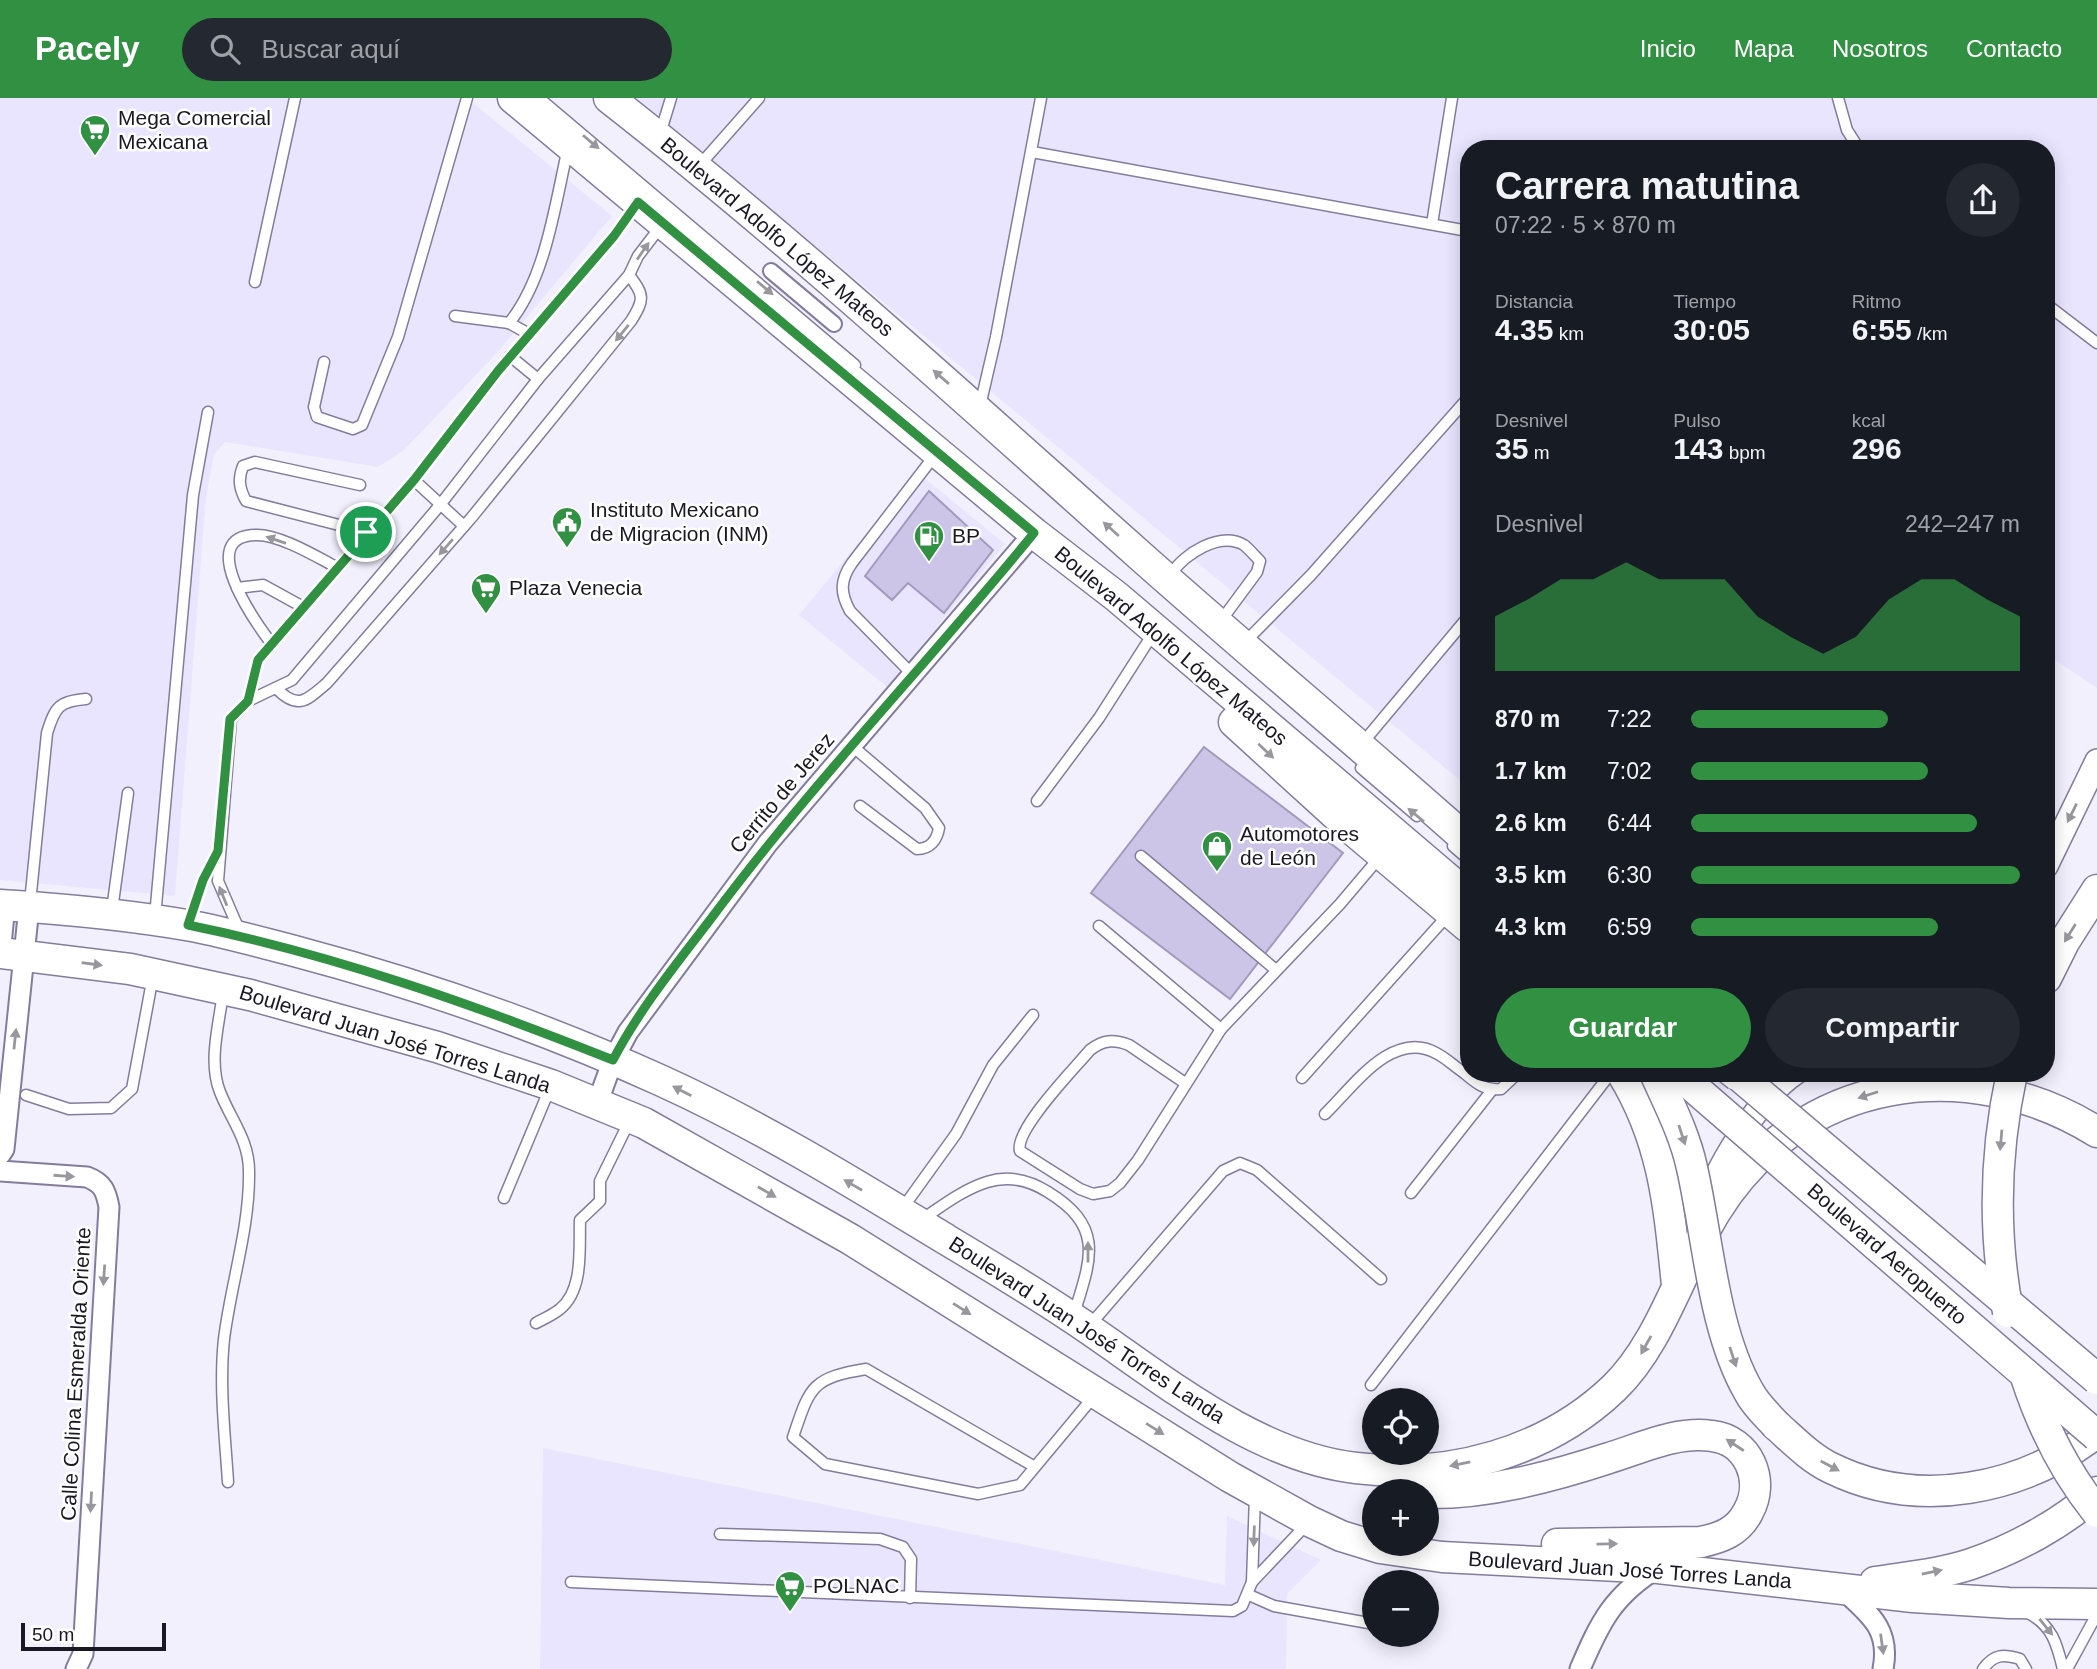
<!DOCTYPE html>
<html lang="es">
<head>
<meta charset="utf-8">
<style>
  :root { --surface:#171b24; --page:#242831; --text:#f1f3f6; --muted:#9ea1a6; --accent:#319042 }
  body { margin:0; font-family:Arial,sans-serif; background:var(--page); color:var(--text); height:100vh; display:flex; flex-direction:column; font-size:26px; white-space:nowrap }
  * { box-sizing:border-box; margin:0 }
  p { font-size:23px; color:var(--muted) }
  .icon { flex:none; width:38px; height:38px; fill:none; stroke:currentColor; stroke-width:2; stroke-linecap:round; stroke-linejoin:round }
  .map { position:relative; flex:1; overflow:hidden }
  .sheet { position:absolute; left:1460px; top:42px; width:595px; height:942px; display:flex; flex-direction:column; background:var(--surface); border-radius:28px; box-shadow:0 4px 18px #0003 }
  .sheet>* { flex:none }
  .buttons { position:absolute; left:1362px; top:1290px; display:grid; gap:14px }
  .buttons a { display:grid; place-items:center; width:77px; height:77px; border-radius:50%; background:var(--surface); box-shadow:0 4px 18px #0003; font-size:35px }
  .scale { position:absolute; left:21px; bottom:18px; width:145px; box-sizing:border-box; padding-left:7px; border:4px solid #1b1825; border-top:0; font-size:19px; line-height:24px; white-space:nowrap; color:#1b1825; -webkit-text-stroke:5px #fff; paint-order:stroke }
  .pin { position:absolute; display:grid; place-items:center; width:60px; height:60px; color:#fff; margin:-30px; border:4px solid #fff; border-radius:50%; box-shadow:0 2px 7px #0007 }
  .round { display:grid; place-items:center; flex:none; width:74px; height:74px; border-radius:37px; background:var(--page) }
  .summary { display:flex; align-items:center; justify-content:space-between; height:119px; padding:0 35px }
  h1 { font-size:38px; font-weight:700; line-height:52px }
  .metrics { display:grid; grid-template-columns:repeat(3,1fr); gap:10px; height:119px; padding:7px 35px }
  .metrics div { display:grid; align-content:center }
  .metrics b { font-size:30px; font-weight:700 }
  .metrics small { font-size:19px; font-weight:400 }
  .metrics p { font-size:19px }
  .chart { height:196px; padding:14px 35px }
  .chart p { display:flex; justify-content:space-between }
  .chart svg { width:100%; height:126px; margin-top:7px; fill:var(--accent); opacity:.7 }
  .button { display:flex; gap:14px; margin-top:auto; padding:14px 35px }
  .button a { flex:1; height:80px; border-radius:42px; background:var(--accent); color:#fff; font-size:28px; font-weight:700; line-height:80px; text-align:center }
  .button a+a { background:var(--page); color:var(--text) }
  ul { padding:0 35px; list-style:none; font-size:23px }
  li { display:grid; grid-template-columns:112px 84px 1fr; align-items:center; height:52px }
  li i { height:18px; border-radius:9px; background:var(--accent) }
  header { display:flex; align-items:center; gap:42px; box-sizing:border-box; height:98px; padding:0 35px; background:var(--accent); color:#fff }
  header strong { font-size:33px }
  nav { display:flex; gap:38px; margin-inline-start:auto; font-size:24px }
  .search { width:490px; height:63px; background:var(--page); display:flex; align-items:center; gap:18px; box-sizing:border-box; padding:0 24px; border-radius:38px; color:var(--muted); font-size:26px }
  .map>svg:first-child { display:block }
  .built { fill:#eae5ff }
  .building { fill:#ccc5e8; stroke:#a29abc; stroke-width:2 }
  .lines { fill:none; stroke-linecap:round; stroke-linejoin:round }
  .service-casing { stroke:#837c9c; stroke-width:13 }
  .pedestrian-casing { stroke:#837c9c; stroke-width:18 }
  .minor-casing { stroke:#837c9c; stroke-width:23 }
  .tertiary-casing { stroke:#837c9c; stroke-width:26 }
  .primary-casing { stroke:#837c9c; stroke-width:33 }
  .service { stroke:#fff; stroke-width:10 }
  .pedestrian { stroke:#fff; stroke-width:14 }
  .minor { stroke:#fff; stroke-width:19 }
  .tertiary { stroke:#fff; stroke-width:23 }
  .primary { stroke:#fff; stroke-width:30 }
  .service-bridge-casing { stroke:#837c9c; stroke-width:13; stroke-linecap:butt }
  .primary-bridge-casing { stroke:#837c9c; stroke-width:33; stroke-linecap:butt }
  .service-bridge { stroke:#fff; stroke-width:10 }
  .primary-bridge { stroke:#fff; stroke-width:30 }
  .oneway { fill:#98979d }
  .route-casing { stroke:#fff; stroke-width:14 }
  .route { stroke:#319042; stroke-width:9 }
  .labels { text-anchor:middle; stroke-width:5; stroke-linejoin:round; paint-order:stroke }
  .poi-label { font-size:21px; fill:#1b1825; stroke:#fff; text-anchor:start }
  .street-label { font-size:21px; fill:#1b1825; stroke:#fff }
</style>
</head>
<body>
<header>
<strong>Pacely</strong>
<div class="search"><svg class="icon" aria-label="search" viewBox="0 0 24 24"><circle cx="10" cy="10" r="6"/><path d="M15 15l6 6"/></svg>Buscar aquí</div>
<nav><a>Inicio</a><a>Mapa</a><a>Nosotros</a><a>Contacto</a></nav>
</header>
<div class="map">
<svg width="2097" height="1571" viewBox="0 0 2097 1571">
  <rect width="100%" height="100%" fill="#f3f0fe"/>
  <g class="built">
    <path d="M0,0H467L612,118L496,256L404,352L378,369L225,344L214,357L206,399L175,798L0,782Z"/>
    <path d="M637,0H2097V590L2046,556V51H1468V689Z"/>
    <path d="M917,374L1005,446L887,589L799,517Z"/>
    <path d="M543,1350L1225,1487L1227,1418L1321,1462L1287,1496L1286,1571H540Z"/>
  </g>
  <g class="building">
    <path d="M929,393L993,452L944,515L908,485L892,502L865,478Z"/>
    <path d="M1204,649L1343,755L1230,901L1091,795Z"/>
  </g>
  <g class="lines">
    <g class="service-casing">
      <g id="service">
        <path d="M539,0L855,267"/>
        <path d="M1838,0L1847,32L1859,51"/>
        <path d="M660,36L671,0"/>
        <path d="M1032,54L1468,133"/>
        <path d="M698,69L759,0"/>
        <path d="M1432,126L1452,0"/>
        <path d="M255,184L295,0"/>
        <path d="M2046,206L2097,245"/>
        <path d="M455,218L509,225C546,180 555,106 568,50"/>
        <path d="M509,225L529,236"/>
        <path d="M510,258L538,281"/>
        <path d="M324,264L314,309L317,319L353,331L362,327L398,239L467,0"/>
        <path d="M980,308L996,239L1041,0"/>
        <path d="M414,382L464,428"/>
        <path d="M360,387L255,364L243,368C238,381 239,390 246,403L366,434"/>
        <path d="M1172,475C1184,456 1220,433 1244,447C1249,451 1255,458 1260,463L1257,474L1226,516"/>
        <path d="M237,490L263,487L303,509"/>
        <path d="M1252,537L1311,477L1468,300"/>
        <path d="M271,545C256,525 193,437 257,437C281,437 317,459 338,470"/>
        <path d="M912,576L850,513C840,495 840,482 852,465L935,357"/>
        <path d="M276,590C298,613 307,602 327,585L472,419L631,223C645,201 644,197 629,177"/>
        <path d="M248,603L258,562L414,382L498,273L614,138L636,107"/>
        <path d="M1370,636L1468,519"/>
        <path d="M851,647L925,710L939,730C937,742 930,751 917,751L860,708"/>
        <path d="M1361,670L1417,718"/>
        <path d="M1037,703L1099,620L1147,545"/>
        <path d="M1453,748L1468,761"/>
        <path d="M1141,758L1276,872"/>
        <path d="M30,805L47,635C55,609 59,603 86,601"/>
        <path d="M112,812L128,695"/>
        <path d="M155,819L193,397L208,314"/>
        <path d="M189,824L203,782L216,757"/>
        <path d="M1099,828L1221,931L1340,806L1379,760"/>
        <path d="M240,834L218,783L231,621L248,603L292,582L440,407L538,281L629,177L638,158L661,128"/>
        <path d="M223,895C219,926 208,964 220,994C231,1022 249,1042 249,1073C250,1129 231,1185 224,1241C219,1288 225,1337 228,1384"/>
        <path d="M1302,980L1448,817"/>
        <path d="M1185,985L1129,947C1113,941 1103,942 1090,952C1075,970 1014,1032 1020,1053L1080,1091L1093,1096L1110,1093L1120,1085L1138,1062L1221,931"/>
        <path d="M26,997L69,1011L111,1010L132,991L153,878"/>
        <path d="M1325,1016C1353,989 1392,931 1436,955C1446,960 1454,968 1463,974C1475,984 1484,993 1501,991L1518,975"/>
        <path d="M1411,1095L1492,992"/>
        <path d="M504,1100L550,990"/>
        <path d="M902,1111L956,1036L993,967L1033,917"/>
        <path d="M921,1122C942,1108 962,1092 987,1084C1009,1077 1029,1082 1048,1094C1105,1129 1091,1161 1074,1216"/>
        <path d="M536,1225C543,1221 553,1217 560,1211C584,1192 579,1150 580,1122L600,1103V1083L629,1024"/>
        <path d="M1090,1227L1223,1073L1240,1065L1257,1072L1381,1181"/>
        <path d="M1371,1287L1611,975"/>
        <path d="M1035,1369L866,1271C811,1280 810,1289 793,1339L825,1366L978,1396L1020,1387L1095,1297"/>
        <path d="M720,1436L880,1441L903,1449L911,1461L910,1500"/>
        <path d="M571,1484L1233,1513L1242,1508L1252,1484L1255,1397"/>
        <path d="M1252,1484L1307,1426"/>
        <path d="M1249,1497L1274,1508L1374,1526"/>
        <path d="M2028,1515C2052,1527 2057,1546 2063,1571"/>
        <path d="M1983,1571C1994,1556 2003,1556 2020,1561L2026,1571"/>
        <path d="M2067,1571L2097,1516"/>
      </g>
    </g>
    <g class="pedestrian-casing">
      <path id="pedestrian" d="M771,173L834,226"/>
    </g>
    <g class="minor-casing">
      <g id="minor">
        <path d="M0,856L5,807"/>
        <path d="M597,1006L613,962L628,934L768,745L1034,435"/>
        <path d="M0,1057L4,1051L29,809"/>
        <path d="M0,1073L87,1079C103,1085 106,1093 109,1109L84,1539L83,1556L76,1571"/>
        <path d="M1841,1490C1868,1515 1891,1530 1883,1571"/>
        <path d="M1580,1571C1600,1524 1613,1497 1659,1469"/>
      </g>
    </g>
    <g class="tertiary-casing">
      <g id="tertiary">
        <path d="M2046,768L2097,663"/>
        <path d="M1701,1116C1715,1072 1757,1001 1795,975"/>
      </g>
    </g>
    <g class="primary-casing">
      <g id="primary">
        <path d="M513,0L1034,435L1117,499L1468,798"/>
        <path d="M609,0C792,143 963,300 1136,454C1246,552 1359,646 1468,743"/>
        <path d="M1234,624L1348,728L1468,829"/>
        <path d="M0,807C64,811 129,817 192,828C228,835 263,845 298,854C422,887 545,930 662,983C761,1028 855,1086 947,1142C989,1167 1030,1192 1071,1219C1156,1275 1251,1358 1356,1370C1448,1381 1546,1355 1614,1290C1661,1245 1681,1169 1716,1113C1800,978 1967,953 2097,1034"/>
        <path d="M0,855L130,871L250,897L437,949L551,987L644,1025L850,1141L1230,1379L1309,1423L1341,1438L1380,1450L1442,1459L1658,1470L1913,1499L2009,1505L2097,1506"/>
        <path d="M2046,880L2064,844L2097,792"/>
        <path d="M1622,975C1664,1043 1669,1109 1677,1187"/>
        <path d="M1776,1327C1793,1342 1810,1360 1831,1370C1918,1413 2023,1392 2097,1334"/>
        <path d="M1426,1395C1487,1396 1551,1379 1609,1360C1642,1350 1676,1333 1712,1338C1748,1342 1766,1382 1748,1414C1738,1434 1720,1440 1701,1444L1557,1446"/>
        <path d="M1875,1484C1907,1479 1941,1476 1971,1466C2015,1451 2063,1425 2097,1394"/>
      </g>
    </g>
    <use href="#service" class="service"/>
    <use href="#pedestrian" class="pedestrian"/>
    <use href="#minor" class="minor"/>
    <use href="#tertiary" class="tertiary"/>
    <use href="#primary" class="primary"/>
    <g class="service-bridge-casing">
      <path id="service-bridge" d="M1718,975L1732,986"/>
    </g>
    <g class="primary-bridge-casing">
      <g id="primary-bridge">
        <path d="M1655,975C1669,1006 1685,1037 1692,1070C1708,1140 1713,1232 1749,1294C1755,1306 1767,1317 1776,1327"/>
        <path d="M1677,975L2097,1338"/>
        <path d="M1736,975L2097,1281"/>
        <path d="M2008,1214C1993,1135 1995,1053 2012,975"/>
        <path d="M2025,1276C2041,1326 2064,1373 2097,1414"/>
      </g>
    </g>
    <use href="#service-bridge" class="service-bridge"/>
    <use href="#primary-bridge" class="primary-bridge"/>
  </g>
  <defs><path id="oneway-solid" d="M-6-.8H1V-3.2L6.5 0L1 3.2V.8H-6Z" transform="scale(1.75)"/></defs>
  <g class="oneway">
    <use href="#oneway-solid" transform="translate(591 44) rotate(40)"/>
    <use href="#oneway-solid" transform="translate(643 153) rotate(-55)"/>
    <use href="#oneway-solid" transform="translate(765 190) rotate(40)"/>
    <use href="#oneway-solid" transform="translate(622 235) rotate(129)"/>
    <use href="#oneway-solid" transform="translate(941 279) rotate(-139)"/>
    <use href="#oneway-solid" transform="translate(1111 431) rotate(-138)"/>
    <use href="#oneway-solid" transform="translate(276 442) rotate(-161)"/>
    <use href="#oneway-solid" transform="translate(446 449) rotate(131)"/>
    <use href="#oneway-solid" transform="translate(1266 653) rotate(43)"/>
    <use href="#oneway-solid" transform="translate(2072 715) rotate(116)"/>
    <use href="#oneway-solid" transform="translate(1416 717) rotate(-140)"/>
    <use href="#oneway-solid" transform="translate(223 798) rotate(-112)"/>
    <use href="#oneway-solid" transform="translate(2070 835) rotate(122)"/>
    <use href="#oneway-solid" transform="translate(92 866) rotate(8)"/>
    <use href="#oneway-solid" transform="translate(15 941) rotate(-84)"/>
    <use href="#oneway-solid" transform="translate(682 993) rotate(-153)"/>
    <use href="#oneway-solid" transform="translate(1868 997) rotate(162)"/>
    <use href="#oneway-solid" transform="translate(1682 1037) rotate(72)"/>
    <use href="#oneway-solid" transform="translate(2001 1042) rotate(95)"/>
    <use href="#oneway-solid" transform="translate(64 1078) rotate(4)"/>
    <use href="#oneway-solid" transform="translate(853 1087) rotate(-150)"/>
    <use href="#oneway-solid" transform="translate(767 1094) rotate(30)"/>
    <use href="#oneway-solid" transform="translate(1088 1154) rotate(-90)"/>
    <use href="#oneway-solid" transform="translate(104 1177) rotate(94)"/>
    <use href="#oneway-solid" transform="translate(962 1211) rotate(32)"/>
    <use href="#oneway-solid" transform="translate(1646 1247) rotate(119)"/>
    <use href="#oneway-solid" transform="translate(1733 1259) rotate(72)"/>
    <use href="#oneway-solid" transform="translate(1155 1331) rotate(32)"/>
    <use href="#oneway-solid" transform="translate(1735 1347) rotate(-147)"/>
    <use href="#oneway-solid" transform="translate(1460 1366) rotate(169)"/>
    <use href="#oneway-solid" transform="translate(1830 1368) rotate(28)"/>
    <use href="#oneway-solid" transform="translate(91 1404) rotate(93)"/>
    <use href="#oneway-solid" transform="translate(1254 1438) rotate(92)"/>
    <use href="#oneway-solid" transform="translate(1607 1446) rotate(-1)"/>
    <use href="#oneway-solid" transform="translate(1932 1474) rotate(-12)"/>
    <use href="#oneway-solid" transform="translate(2046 1529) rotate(51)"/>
    <use href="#oneway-solid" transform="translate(1882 1546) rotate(82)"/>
  </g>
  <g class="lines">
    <g class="route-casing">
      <path id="route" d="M638,104L1034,435C929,564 813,684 713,818C678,864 640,910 613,962C475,907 335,857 188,827L203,782L218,753L230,621L248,603L258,562L414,382L498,273L614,138Z"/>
    </g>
    <use href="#route" class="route"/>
  </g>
  <defs>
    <g id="supermarket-pin" transform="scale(1.575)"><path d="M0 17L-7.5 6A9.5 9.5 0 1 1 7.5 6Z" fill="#319042" stroke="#fff"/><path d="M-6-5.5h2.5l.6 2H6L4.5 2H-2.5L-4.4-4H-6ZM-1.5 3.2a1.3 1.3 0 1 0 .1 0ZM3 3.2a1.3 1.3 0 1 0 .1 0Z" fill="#fff"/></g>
    <g id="civic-pin" transform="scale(1.575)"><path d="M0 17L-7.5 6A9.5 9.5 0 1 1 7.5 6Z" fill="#319042" stroke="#fff"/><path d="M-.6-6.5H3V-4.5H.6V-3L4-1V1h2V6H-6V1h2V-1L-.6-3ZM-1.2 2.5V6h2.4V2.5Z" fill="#fff"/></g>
    <g id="fuel-pin" transform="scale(1.575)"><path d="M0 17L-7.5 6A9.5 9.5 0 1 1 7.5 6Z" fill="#319042" stroke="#fff"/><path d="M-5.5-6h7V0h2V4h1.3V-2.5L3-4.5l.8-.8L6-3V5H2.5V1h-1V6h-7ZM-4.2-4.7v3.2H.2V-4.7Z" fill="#fff"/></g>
    <g id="shop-pin" transform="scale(1.575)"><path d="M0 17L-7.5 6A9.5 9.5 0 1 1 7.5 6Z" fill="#319042" stroke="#fff"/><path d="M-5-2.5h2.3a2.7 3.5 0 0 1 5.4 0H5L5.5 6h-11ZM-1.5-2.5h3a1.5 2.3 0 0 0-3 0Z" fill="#fff"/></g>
  </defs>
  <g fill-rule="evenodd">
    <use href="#supermarket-pin" x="95" y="32"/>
    <use href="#civic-pin" x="567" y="424"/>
    <use href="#fuel-pin" x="929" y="438"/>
    <use href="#supermarket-pin" x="486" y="490"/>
    <use href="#shop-pin" x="1217" y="748"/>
    <use href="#supermarket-pin" x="790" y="1488"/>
  </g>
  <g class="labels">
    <g class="poi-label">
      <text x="118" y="27">Mega Comercial<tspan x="118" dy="24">Mexicana</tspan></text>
      <text x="590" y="419">Instituto Mexicano<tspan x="590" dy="24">de Migracion (INM)</tspan></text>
      <text x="952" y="445">BP</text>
      <text x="509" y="497">Plaza Venecia</text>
      <text x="1240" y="743">Automotores<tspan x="1240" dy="24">de León</tspan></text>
      <text x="813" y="1495">POLNAC</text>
    </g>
    <g class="street-label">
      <text transform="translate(777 139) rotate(40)" y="7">Boulevard Adolfo López Mateos</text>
      <text transform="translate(1171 548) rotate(40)" y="7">Boulevard Adolfo López Mateos</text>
      <text transform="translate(782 695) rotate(-50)" y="7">Cerrito de Jerez</text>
      <text transform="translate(395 941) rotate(17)" y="7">Boulevard Juan José Torres Landa</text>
      <text transform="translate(1887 1156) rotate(41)" y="7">Boulevard Aeropuerto</text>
      <text transform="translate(1087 1232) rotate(33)" y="7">Boulevard Juan José Torres Landa</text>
      <text transform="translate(76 1276) rotate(-87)" y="7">Calle Colina Esmeralda Oriente</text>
      <text transform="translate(1630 1472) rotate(4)" y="7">Boulevard Juan José Torres Landa</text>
    </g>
  </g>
</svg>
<div class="buttons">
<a><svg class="icon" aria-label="locate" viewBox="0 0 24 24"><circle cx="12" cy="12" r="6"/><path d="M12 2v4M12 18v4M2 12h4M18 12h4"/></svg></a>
<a>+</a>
<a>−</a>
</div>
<div class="scale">50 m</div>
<div class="pin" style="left:366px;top:434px;background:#1e9e55"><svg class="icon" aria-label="arrive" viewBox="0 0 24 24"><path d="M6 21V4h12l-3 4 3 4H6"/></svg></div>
<section class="sheet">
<div class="summary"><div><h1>Carrera matutina</h1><p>07:22 · 5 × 870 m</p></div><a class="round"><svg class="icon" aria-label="share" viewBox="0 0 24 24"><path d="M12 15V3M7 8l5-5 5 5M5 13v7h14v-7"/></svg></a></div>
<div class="metrics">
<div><p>Distancia</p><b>4.35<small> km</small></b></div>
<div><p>Tiempo</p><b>30:05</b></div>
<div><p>Ritmo</p><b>6:55<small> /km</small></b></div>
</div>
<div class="metrics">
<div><p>Desnivel</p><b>35<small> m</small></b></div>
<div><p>Pulso</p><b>143<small> bpm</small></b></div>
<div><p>kcal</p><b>296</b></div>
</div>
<div class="chart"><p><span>Desnivel</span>242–247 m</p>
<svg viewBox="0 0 160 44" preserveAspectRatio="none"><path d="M0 44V25L10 19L20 12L30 12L40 6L50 12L60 12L70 12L80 25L90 32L100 38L110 32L120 19L130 12L140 12L150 19L160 25V44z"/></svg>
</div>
<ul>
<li><b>870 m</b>7:22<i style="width:60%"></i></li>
<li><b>1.7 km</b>7:02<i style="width:72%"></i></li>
<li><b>2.6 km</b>6:44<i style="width:87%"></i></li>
<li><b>3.5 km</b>6:30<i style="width:100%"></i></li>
<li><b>4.3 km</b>6:59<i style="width:75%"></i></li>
</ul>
<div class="button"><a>Guardar</a><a>Compartir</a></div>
</section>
</div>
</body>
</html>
